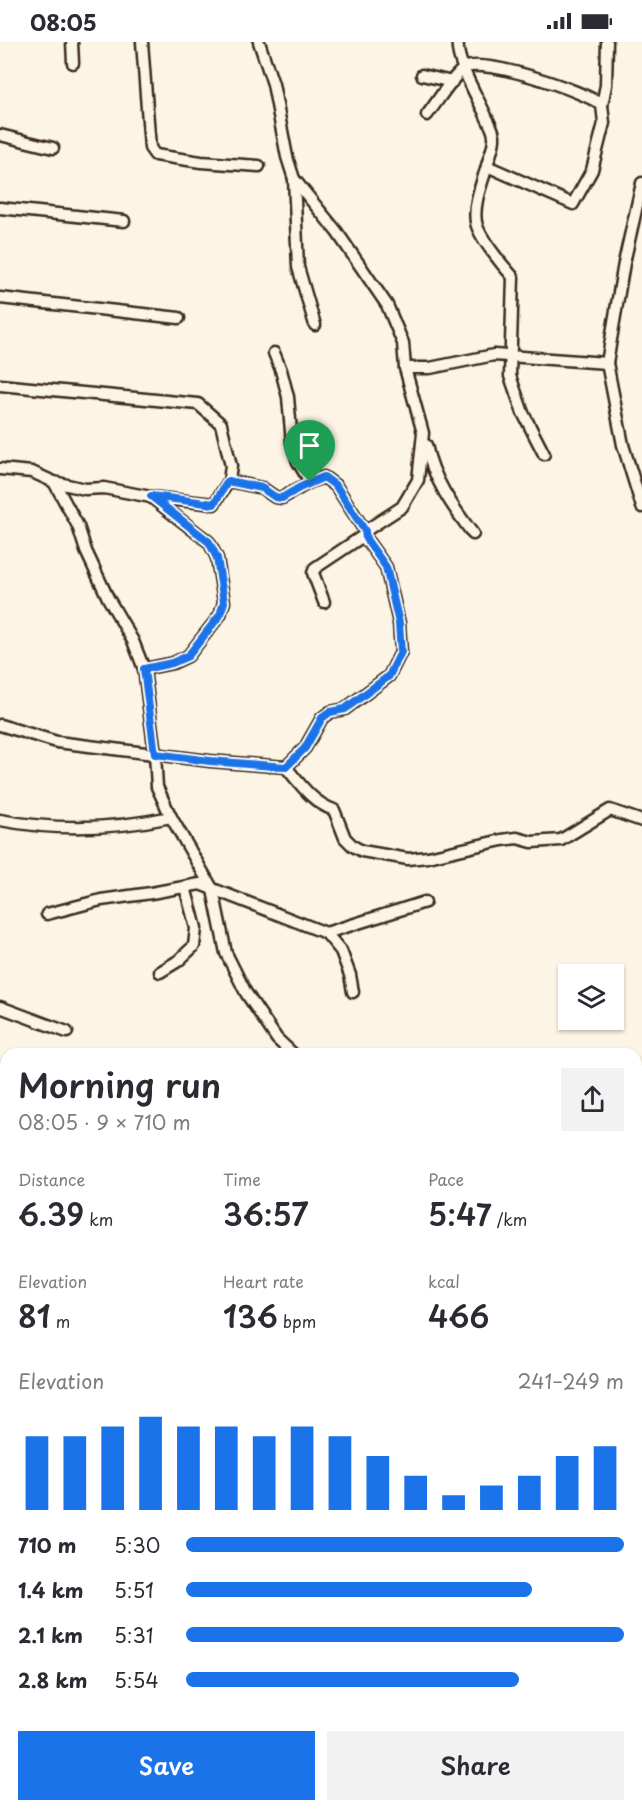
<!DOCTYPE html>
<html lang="en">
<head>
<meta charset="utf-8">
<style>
  :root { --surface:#fff; --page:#f2f2f3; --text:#2b2b33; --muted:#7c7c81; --accent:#1a73e8 }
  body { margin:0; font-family:"Playpen Sans",sans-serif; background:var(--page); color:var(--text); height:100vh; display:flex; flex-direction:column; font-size:22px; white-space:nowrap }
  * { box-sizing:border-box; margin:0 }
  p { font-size:20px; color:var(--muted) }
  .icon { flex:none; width:33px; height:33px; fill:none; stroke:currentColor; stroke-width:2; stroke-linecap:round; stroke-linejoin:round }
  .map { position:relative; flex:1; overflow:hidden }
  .drawer { position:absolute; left:0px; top:1006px; width:642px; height:764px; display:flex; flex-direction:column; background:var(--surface); border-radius:18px 18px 0 0; box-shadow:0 2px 4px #0004 }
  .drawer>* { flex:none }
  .tools { position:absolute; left:558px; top:922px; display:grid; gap:12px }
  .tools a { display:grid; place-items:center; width:66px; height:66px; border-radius:0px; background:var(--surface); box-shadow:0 2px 4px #0004; font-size:30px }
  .pin { position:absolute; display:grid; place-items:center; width:51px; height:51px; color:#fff; margin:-62px -26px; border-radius:50% 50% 50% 0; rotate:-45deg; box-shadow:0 0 6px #0007 }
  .pin .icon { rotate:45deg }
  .round { display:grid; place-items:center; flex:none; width:63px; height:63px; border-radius:0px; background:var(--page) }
  .overview { display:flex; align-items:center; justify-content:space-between; height:102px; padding:0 18px }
  h1 { font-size:33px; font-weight:600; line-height:45px }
  .figures { display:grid; grid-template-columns:repeat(3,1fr); gap:9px; height:102px; padding:6px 18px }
  .figures div { display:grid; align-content:center }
  .figures b { font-size:30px; font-weight:600 }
  .figures small { font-size:16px; font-weight:400 }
  .figures p { font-size:16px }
  .chart { height:168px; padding:12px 18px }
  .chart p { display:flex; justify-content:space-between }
  .chart svg { width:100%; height:108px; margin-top:6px; stroke:var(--accent); stroke-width:6 }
  .action { display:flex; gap:12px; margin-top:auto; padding:12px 18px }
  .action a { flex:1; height:69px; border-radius:0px; background:var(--accent); color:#fff; font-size:24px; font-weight:600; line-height:69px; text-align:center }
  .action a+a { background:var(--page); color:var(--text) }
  ul { padding:0 18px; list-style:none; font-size:20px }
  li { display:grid; grid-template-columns:96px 72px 1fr; align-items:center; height:45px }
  li i { height:15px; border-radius:8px; background:var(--accent) }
  .status { display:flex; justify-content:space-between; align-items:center; height:42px; padding:0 30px; background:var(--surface); direction:ltr }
  .status svg { height:16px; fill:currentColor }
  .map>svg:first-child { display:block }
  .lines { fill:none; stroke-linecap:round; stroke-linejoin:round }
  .street-casing { stroke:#3b2a1e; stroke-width:15 }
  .street { stroke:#fcf5e5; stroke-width:10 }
  .route-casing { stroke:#fff; stroke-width:12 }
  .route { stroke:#1a73e8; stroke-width:8 }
</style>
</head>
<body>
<div class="status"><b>08:05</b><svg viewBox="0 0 49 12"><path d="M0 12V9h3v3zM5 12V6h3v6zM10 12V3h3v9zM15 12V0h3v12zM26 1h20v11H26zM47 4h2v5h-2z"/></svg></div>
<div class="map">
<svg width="642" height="1769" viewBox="0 0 642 1769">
  <rect width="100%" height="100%" fill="#fcf5e5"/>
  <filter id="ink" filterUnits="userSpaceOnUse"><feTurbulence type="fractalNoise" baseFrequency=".0167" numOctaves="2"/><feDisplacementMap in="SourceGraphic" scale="12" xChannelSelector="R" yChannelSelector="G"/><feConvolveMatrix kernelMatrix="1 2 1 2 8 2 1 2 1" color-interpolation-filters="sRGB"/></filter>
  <g filter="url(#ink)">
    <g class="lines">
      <g class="street-casing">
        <g id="street">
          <path d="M72,0L73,21"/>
          <path d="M142,0L150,106L155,113L201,120L259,124"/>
          <path d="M259,0L273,42L287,115L294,137L298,225L315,283"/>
          <path d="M422,33L452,40"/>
          <path d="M602,63L606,43L607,0"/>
          <path d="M427,73C436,62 453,33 465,26C482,15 585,49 602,63L604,81L592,128L573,162L487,124C489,115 494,105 494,97C495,89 489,81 486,74C478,56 455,18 458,0"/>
          <path d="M0,93L53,106"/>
          <path d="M487,124C482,141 473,162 476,180C478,194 503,224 513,235L510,334L523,371L544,412"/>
          <path d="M294,137L337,190L387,263L403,301L405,326L423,391L418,438L402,465L365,489"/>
          <path d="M0,166L124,179"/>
          <path d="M0,256L179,276"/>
          <path d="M274,311L281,328L288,355L292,401L298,420L310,440"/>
          <path d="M607,321L624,221L642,141"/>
          <path d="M405,326H430L494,313L607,321L623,403L642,465"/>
          <path d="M0,343L198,362L221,382L231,424L229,439L214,462L151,455"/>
          <path d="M426,403C433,437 452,464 473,492"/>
          <path d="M0,427L32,430L54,440L78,484L86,509L108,556L133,599L144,627L155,712L157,745L171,775L213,848L226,911L246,951L277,997L293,1012"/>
          <path d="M229,439L262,446L275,455L282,456L310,440L324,435L336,444L365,489L366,497L386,525L399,581L401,610L389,634L345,667L330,670L322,676L305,706L286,725"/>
          <path d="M54,440L85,447L104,446L151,455L209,500L217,516L224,560L220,573L188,614L173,621L144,627"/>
          <path d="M324,560L313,531L315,526L366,492"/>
          <path d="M0,683L57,700L210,719L286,725C300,742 313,761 334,768L345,796L353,804L362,809L408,817L428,815L502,798L517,796L532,800L561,798L610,768L642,779"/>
          <path d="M0,778C57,789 115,787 171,775"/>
          <path d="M47,872L101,858L151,851L200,842L326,891L341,909L350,933L353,950"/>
          <path d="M326,891L425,860"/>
          <path d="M160,930L178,919L194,904L196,886L185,845"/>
          <path d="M0,965L67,990"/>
          <path d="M636,1053L642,1046"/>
          <path d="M636,1062L642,1063"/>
          <path d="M0,1095H6"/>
          <path d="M636,1140L642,1152"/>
          <path d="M0,1157L6,1158"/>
          <path d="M0,1324L6,1325"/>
          <path d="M636,1390L642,1395"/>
          <path d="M0,1415L6,1416"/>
          <path d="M636,1466L642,1480"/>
          <path d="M0,1534L4,1510"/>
          <path d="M0,1663L6,1664"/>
          <path d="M239,1768L241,1764"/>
          <path d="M107,1769V1764"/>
        </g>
      </g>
      <use href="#street" class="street"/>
    </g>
  </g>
  <g class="lines" filter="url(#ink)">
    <g class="route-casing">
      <path id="route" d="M324,435L336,444L365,489L366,497L386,525L399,581L401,610L389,634L345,667L330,670L322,676L305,706L286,725L210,719L155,712L144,627L172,621L188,614L220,573L224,560L217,516L209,500L151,454L214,462L228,439L262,446L275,455L282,456L299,446Z"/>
    </g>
    <use href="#route" class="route"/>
  </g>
</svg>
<div class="tools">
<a><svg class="icon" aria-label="layers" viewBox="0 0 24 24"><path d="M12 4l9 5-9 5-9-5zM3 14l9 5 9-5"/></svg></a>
</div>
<div class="pin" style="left:310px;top:440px;background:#1e9e55"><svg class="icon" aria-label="arrive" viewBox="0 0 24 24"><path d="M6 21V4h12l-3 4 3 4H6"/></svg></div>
<section class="drawer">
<div class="overview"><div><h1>Morning run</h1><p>08:05 · 9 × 710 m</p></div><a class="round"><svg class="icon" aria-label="share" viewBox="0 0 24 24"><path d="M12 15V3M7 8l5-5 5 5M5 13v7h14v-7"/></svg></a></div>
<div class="figures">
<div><p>Distance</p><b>6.39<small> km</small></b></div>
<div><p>Time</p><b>36:57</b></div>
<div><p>Pace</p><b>5:47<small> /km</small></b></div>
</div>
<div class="figures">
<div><p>Elevation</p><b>81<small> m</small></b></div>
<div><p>Heart rate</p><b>136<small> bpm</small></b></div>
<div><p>kcal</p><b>466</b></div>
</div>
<div class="chart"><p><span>Elevation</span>241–249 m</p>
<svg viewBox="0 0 160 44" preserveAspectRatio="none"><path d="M5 44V14M15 44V14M25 44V10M35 44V6M45 44V10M55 44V10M65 44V14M75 44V10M85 44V14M95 44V22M105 44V30M115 44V38M125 44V34M135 44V30M145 44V22M155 44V18"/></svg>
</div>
<ul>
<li><b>710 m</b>5:30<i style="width:100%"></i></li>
<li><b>1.4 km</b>5:51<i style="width:79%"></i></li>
<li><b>2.1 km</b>5:31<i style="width:100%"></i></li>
<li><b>2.8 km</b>5:54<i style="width:76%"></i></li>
</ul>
<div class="action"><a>Save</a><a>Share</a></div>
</section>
</div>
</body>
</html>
